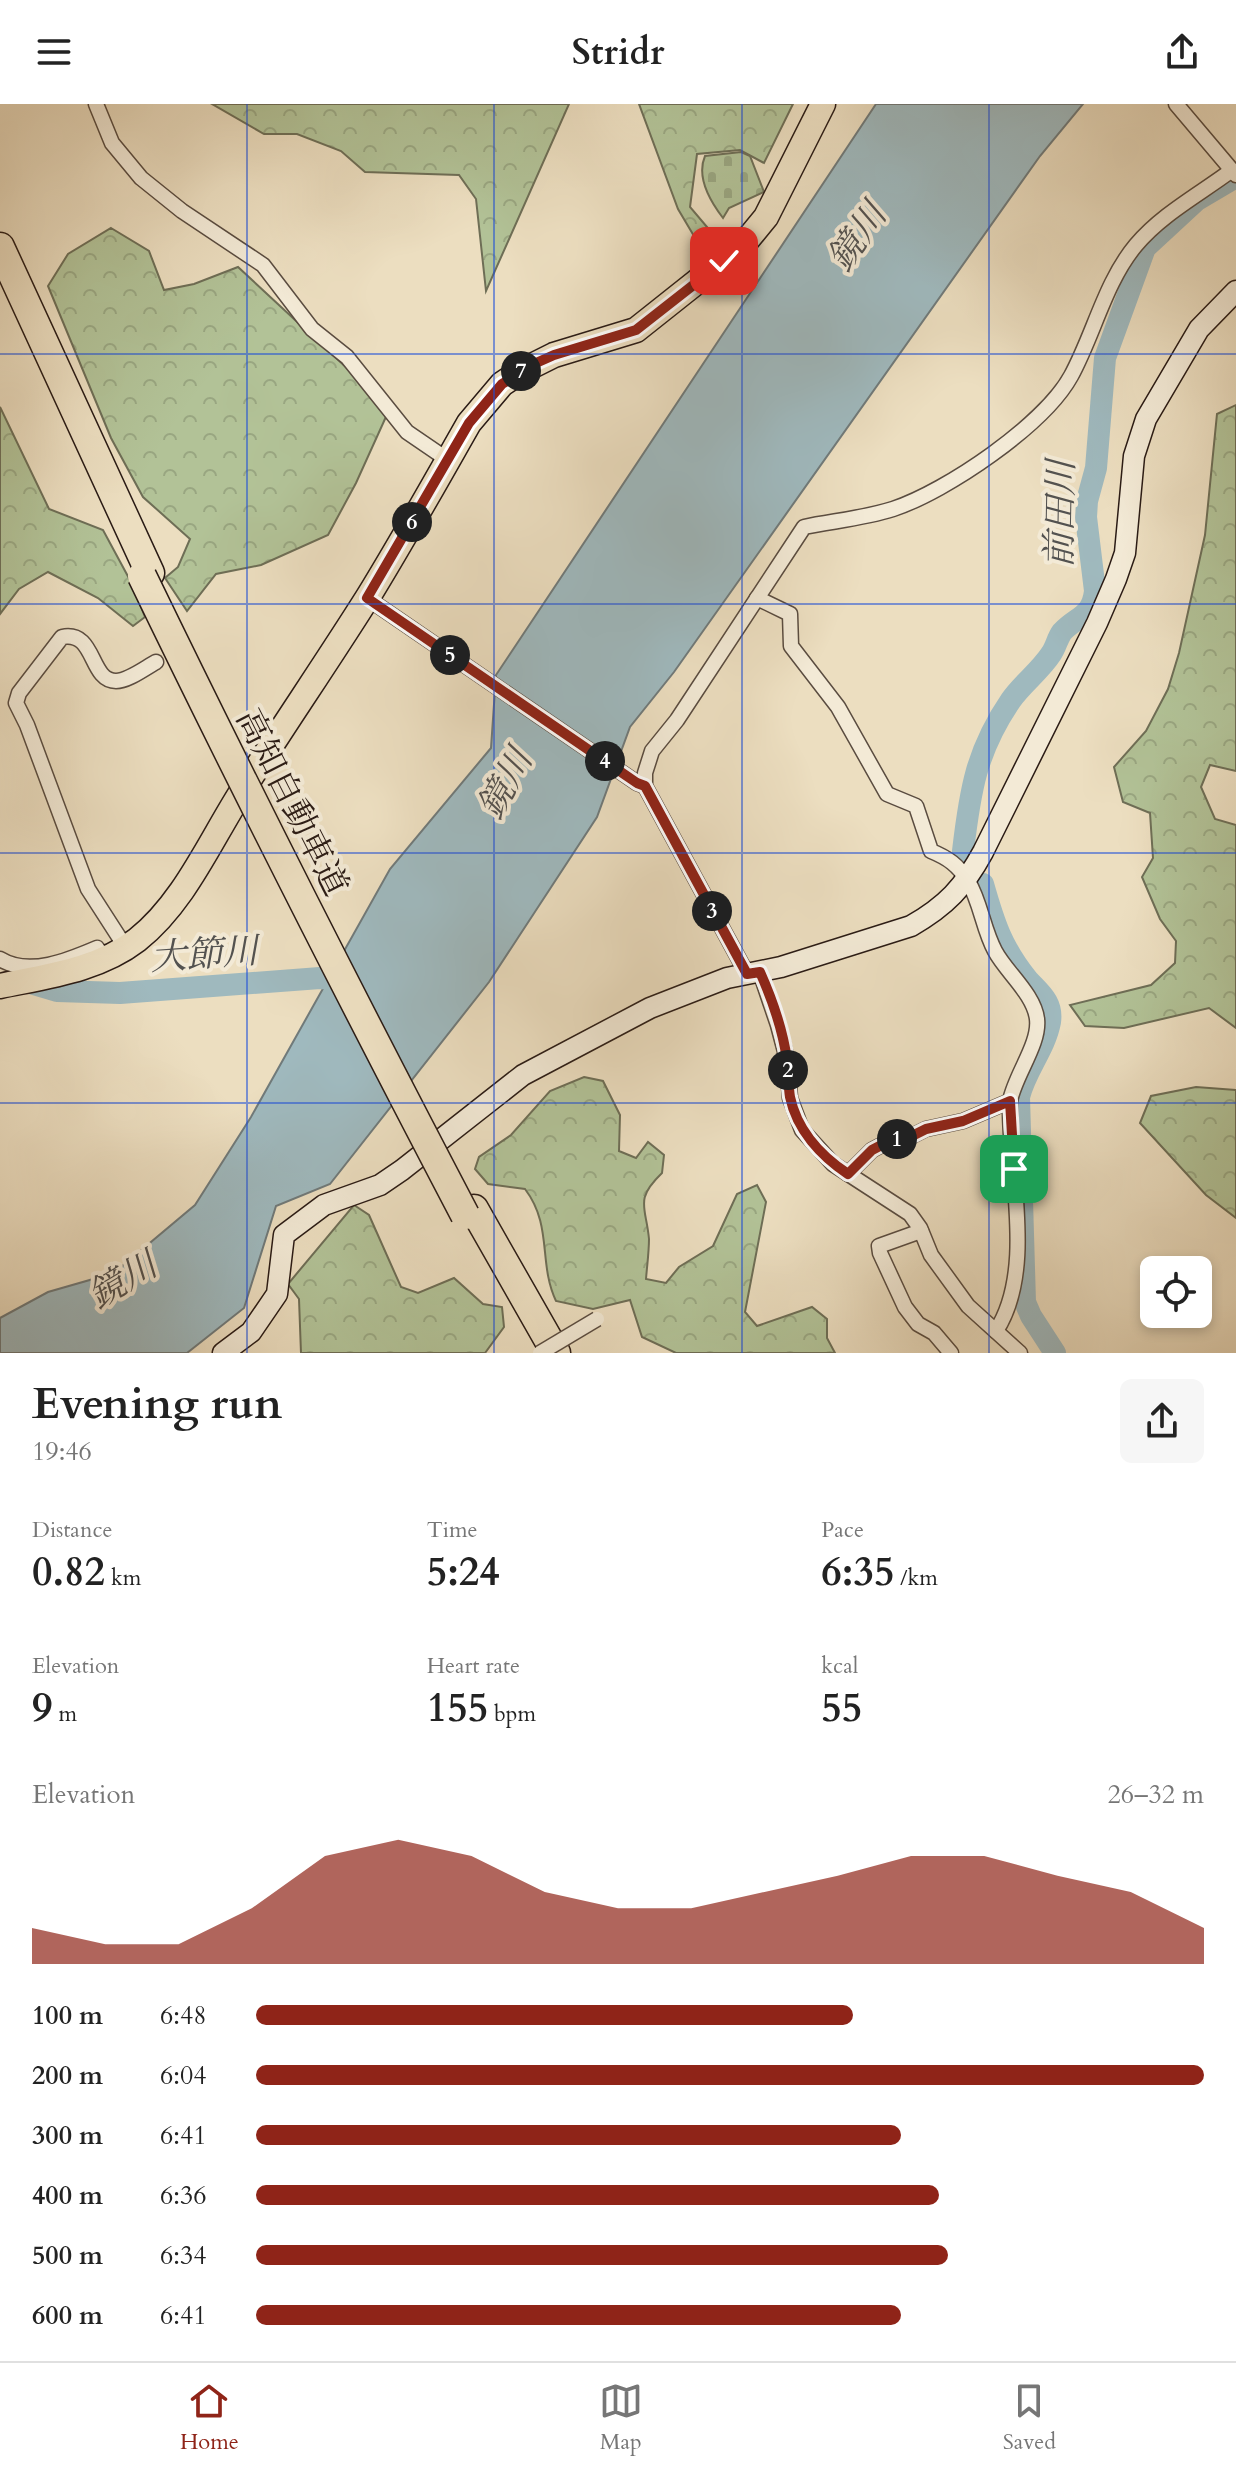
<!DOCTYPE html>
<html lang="en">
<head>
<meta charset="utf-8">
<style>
  :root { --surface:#fff; --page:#f6f6f6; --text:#222; --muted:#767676; --line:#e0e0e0; --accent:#8f2418 }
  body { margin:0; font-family:Cardo,"Noto Serif JP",serif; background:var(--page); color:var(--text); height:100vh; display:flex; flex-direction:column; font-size:30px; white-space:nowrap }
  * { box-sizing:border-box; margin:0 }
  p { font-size:26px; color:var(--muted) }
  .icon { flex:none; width:44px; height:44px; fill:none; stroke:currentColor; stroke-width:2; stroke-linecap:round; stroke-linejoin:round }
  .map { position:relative; height:1249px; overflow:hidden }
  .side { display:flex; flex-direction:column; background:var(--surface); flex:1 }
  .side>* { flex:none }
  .buttons { position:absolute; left:1140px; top:1152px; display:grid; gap:16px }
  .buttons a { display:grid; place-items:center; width:72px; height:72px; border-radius:12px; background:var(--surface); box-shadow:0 4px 12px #0003; font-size:40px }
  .pin { position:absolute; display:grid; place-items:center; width:68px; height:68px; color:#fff; margin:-34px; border-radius:16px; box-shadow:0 4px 12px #0006 }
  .km { position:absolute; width:40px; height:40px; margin:-20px; border-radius:50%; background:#222; color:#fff; font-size:22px; line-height:40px; text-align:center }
  .round { display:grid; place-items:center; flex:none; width:84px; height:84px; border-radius:12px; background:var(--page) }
  .head { display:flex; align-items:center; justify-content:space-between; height:136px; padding:0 32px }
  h1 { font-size:44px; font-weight:700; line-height:60px }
  .stats { display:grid; grid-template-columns:repeat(3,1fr); gap:12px; height:136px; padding:8px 32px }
  .stats div { display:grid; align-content:center }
  .stats b { font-size:40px; font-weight:700 }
  .stats small { font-size:22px; font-weight:400 }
  .stats p { font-size:22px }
  .chart { height:224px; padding:16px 32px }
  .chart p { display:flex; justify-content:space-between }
  .chart svg { width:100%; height:144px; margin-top:8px; fill:var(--accent); opacity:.7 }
  ul { padding:0 32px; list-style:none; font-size:26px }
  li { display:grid; grid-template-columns:128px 96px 1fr; align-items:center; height:60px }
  li i { height:20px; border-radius:10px; background:var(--accent) }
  header { display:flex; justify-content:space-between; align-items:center; height:104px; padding:0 32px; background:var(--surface); font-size:36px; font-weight:700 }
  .menu { display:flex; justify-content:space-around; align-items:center; height:112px; border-top:2px solid var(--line); background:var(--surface); font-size:22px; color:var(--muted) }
  .menu a { display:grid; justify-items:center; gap:4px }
  .menu .active { color:var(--accent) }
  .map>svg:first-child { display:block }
  .forest { fill:url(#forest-crowns); stroke:#6e6e56; stroke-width:2 }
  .cemetery { fill:url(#cemetery-stones); stroke:#6e6e56; stroke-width:2 }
  .water { fill:#9fb9be; stroke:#707a7a; stroke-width:2 }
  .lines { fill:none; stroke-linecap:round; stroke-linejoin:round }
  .river { stroke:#9fb9be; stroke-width:22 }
  .minor-casing { stroke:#5a4c40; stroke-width:17 }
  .secondary-casing { stroke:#2a1b15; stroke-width:23 }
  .primary-casing { stroke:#2a1b15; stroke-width:27 }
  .motorway-casing { stroke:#2a1b15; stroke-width:31 }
  .minor { stroke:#f3ead6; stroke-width:14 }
  .secondary { stroke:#f3ead6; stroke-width:20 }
  .primary { stroke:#ecdec0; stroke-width:24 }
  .motorway { stroke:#ecdec0; stroke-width:28 }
  .minor-bridge-casing { stroke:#5a4c40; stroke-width:17; stroke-linecap:butt }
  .motorway-bridge-casing { stroke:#2a1b15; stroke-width:31; stroke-linecap:butt }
  .minor-bridge { stroke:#f3ead6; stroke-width:14 }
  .motorway-bridge { stroke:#ecdec0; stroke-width:28 }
  .route-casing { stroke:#fff; stroke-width:16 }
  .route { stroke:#8f2418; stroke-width:10 }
  .grid { fill:none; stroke:#1d4ed8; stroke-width:2; stroke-opacity:0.55 }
  .labels { text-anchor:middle; stroke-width:8; stroke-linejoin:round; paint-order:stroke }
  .street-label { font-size:34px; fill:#2a1b15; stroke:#f3ead6 }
  .water-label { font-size:36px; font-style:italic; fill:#535250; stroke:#f3ead6 }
</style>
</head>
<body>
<header><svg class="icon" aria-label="menu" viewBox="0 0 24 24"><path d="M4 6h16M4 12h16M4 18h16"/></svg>Stridr<svg class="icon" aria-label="share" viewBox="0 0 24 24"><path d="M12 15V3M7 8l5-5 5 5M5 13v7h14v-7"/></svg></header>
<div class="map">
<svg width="1236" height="1249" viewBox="0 0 1236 1249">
  <defs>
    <pattern id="forest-crowns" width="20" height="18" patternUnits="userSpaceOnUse" patternTransform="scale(2)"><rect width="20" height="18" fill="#b2c297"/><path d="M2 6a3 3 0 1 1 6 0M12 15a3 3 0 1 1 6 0" fill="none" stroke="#99a681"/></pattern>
    <pattern id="cemetery-stones" width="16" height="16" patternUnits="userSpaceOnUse" patternTransform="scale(2)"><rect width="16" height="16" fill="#b2c297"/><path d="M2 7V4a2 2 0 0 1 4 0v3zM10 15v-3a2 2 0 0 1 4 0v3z" fill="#99a681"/></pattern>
  </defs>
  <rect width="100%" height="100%" fill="#ecdec0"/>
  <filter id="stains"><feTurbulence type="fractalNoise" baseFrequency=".0025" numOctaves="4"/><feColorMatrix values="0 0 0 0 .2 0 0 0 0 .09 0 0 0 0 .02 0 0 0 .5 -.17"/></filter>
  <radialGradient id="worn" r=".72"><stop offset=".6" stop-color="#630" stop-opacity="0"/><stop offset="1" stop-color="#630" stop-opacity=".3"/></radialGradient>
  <g class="forest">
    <path d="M212,0H569L486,187L476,95L459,71L365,68L341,47L297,30H264Z"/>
    <path d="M639,0H793L764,59L740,46L697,50L690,103L718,136L704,149L678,105Z"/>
    <path d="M111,124L149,147L164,186L194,180L238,163L390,304L356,379L328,431L261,461L216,470L187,507L165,474L178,463L190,435L143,393L111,334L48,182L68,150Z"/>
    <path d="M1236,301V667L1210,661L1201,683L1215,715L1236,721V924L1209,904L1124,924L1085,922L1070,901L1151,881L1175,859L1176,837L1160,815L1142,773L1153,754L1150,709L1123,698L1114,663L1146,627L1168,585L1179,549L1205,431L1217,310Z"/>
    <path d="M0,303L49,405L103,426L131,478L145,513L133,522L98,494L48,468L19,485L0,510Z"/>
    <path d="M584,973L603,977L620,1011L619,1047L636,1054L648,1038L664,1051L662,1069C634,1096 646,1102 649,1135C649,1148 647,1162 646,1175L666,1179L679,1163L713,1142L737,1090L757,1081L766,1098L745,1208L757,1222L812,1203L827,1215V1234L835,1249H676L642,1233L630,1196L593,1205L556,1197C538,1159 553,1122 525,1085L488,1080L475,1065L479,1053L511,1031L550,987Z"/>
    <path d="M1196,983L1236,986V1114L1206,1091L1140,1019L1151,992Z"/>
    <path d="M354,1101L369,1111L401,1183L418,1189L454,1174L483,1200L502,1203L504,1223L485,1249H301L299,1195L288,1180Z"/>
  </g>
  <path class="cemetery" d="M741,48L750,52L764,88L729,104L723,114C710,97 696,73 705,52Z"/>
  <path class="water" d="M876,0H1083L1040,52L674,568L630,623L597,713L489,878L330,1080L276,1102L244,1204L187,1249H0V1214L48,1188L114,1169L195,1101L251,1013L390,765L491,644L496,571Z"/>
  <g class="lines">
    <g class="river">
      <path d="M966,756L963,747C970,687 976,647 1011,596C1022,580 1040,567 1051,550C1056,543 1057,535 1062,528C1077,512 1092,513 1095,487L1086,413L1087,397L1096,364L1105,254L1145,144L1197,96L1231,76"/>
      <path d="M983,780C994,819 1002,844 1028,876C1040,889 1053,898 1050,918C1045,945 1025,967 1019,993L1025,1198L1031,1212L1055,1249"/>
      <path d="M20,876L57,887L120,889L320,874L356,876"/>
    </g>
    <g class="minor-casing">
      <g id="minor">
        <path d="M96,0L112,39L141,74L182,107L263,161L312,225L347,253L407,328L448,356"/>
        <path d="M1176,0L1236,71"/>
        <path d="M367,494L637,679L645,682"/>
        <path d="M757,494L790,510L791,542L838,603L887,690L916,702L931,747C948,754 958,761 968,777C981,799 983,825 995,847C1006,868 1034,890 1037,915C1040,940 1015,971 1010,997C1008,1067 1036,1165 996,1227"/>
        <path d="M126,844L88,785L27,621L16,599L19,589L62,533C96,526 89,577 116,577C128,577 145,564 156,558"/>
        <path d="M0,855C29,873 69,856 97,844L105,856"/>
        <path d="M760,868L778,921L787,955L790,994L802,1026L833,1060L910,1110L920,1124L931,1151L968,1202L1020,1249"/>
        <path d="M747,870L645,682V669L652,647L677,616L804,423C833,417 865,414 893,405C947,387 1044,321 1071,272C1094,230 1105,178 1136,141C1162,110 1200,90 1232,66"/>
        <path d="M848,1070L872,1046L893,1035H906L926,1025L963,1017L1010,997"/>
        <path d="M921,1127L879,1142L880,1149L905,1203L918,1220L934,1229L951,1249"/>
      </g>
    </g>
    <g class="secondary-casing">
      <path id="secondary" d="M223,1249L251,1228L277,1190L284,1131L324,1101L380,1081L402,1066L523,971L650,904L727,874L781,863L911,822C946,802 964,783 983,748L1097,519L1116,475L1125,449L1134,352L1146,315L1199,225L1236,187"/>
    </g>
    <g class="primary-casing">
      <path id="primary" d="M0,882C48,872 98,866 137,836C184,799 210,737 242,687C283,622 327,558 368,493C403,436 436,377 469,319L502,280L520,268L554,251L636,226L743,141L766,113L823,0"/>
    </g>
    <g class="motorway-casing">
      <g id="motorway">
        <path d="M0,143L150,469"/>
        <path d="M474,1105L556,1249"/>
      </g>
    </g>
    <use href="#minor" class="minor"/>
    <use href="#secondary" class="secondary"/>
    <use href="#primary" class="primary"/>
    <use href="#motorway" class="motorway"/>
    <g class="minor-bridge-casing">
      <path id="minor-bridge" d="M540,1249L597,1215"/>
    </g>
    <g class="motorway-bridge-casing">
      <path id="motorway-bridge" d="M142,472C246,687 354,899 465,1111"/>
    </g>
    <use href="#minor-bridge" class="minor-bridge"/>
    <use href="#motorway-bridge" class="motorway-bridge"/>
  </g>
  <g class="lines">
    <g class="route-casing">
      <path id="route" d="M724,157L636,226L554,251L536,259L502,280L469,319L367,494L637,679L645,682L747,870L760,868C772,895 783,927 787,956C789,968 788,981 790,993C797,1026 821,1052 848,1070L872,1046L893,1035H906L926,1025L963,1017L1010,997L1014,1065"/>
    </g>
    <use href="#route" class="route"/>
  </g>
  <path class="grid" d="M247,0V1249M494,0V1249M742,0V1249M989,0V1249M0,250H1236M0,500H1236M0,749H1236M0,999H1236"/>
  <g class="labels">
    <g class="street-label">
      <text transform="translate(293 698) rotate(63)" y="12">高知自動車道</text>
    </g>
    <g class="water-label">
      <text transform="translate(856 132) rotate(-55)" y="13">鏡川</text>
      <text transform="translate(1059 410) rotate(-89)" y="13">前田川</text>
      <text transform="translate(504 679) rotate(-61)" y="13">鏡川</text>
      <text transform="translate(204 849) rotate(-4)" y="13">大節川</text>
      <text transform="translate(122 1175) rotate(-31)" y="13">鏡川</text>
    </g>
  </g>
  <rect width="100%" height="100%" filter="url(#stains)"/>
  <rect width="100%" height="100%" fill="url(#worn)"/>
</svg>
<div class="buttons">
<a><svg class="icon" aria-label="locate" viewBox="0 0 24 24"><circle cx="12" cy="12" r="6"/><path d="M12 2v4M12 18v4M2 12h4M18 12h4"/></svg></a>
</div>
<div class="pin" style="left:1014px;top:1065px;background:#1e9e55"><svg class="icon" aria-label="arrive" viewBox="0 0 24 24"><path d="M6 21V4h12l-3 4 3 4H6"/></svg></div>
<div class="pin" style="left:724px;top:157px;background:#d93025"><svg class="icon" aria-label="check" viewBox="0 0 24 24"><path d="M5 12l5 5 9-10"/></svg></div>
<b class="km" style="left:897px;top:1035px">1</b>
<b class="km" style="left:788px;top:966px">2</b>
<b class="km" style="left:712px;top:807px">3</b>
<b class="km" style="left:605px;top:657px">4</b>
<b class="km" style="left:450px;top:551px">5</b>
<b class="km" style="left:412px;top:418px">6</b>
<b class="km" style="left:521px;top:267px">7</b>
</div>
<section class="side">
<div class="head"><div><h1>Evening run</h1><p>19:46</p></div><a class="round"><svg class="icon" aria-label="share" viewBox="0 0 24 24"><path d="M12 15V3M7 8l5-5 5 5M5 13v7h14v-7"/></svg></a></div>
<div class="stats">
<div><p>Distance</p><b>0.82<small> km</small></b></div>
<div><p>Time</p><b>5:24</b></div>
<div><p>Pace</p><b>6:35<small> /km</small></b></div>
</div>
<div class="stats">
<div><p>Elevation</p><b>9<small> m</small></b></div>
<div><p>Heart rate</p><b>155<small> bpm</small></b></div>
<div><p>kcal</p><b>55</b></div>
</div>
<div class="chart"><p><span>Elevation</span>26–32 m</p>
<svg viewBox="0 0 160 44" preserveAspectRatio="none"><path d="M0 44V33L10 38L20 38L30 27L40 11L50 6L60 11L70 22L80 27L90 27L100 22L110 17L120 11L130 11L140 17L150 22L160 33V44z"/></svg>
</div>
<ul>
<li><b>100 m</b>6:48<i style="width:63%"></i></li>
<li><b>200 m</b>6:04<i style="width:100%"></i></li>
<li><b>300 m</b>6:41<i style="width:68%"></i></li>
<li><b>400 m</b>6:36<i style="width:72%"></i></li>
<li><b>500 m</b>6:34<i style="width:73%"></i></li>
<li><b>600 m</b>6:41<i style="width:68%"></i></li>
</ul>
</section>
<nav class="menu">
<a class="active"><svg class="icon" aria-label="home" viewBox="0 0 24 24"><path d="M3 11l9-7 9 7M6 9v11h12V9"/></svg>Home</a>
<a><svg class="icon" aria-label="map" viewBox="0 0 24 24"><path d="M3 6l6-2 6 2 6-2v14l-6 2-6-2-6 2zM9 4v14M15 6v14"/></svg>Map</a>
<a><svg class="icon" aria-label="saved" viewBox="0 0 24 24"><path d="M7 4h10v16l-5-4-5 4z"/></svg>Saved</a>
</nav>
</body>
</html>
